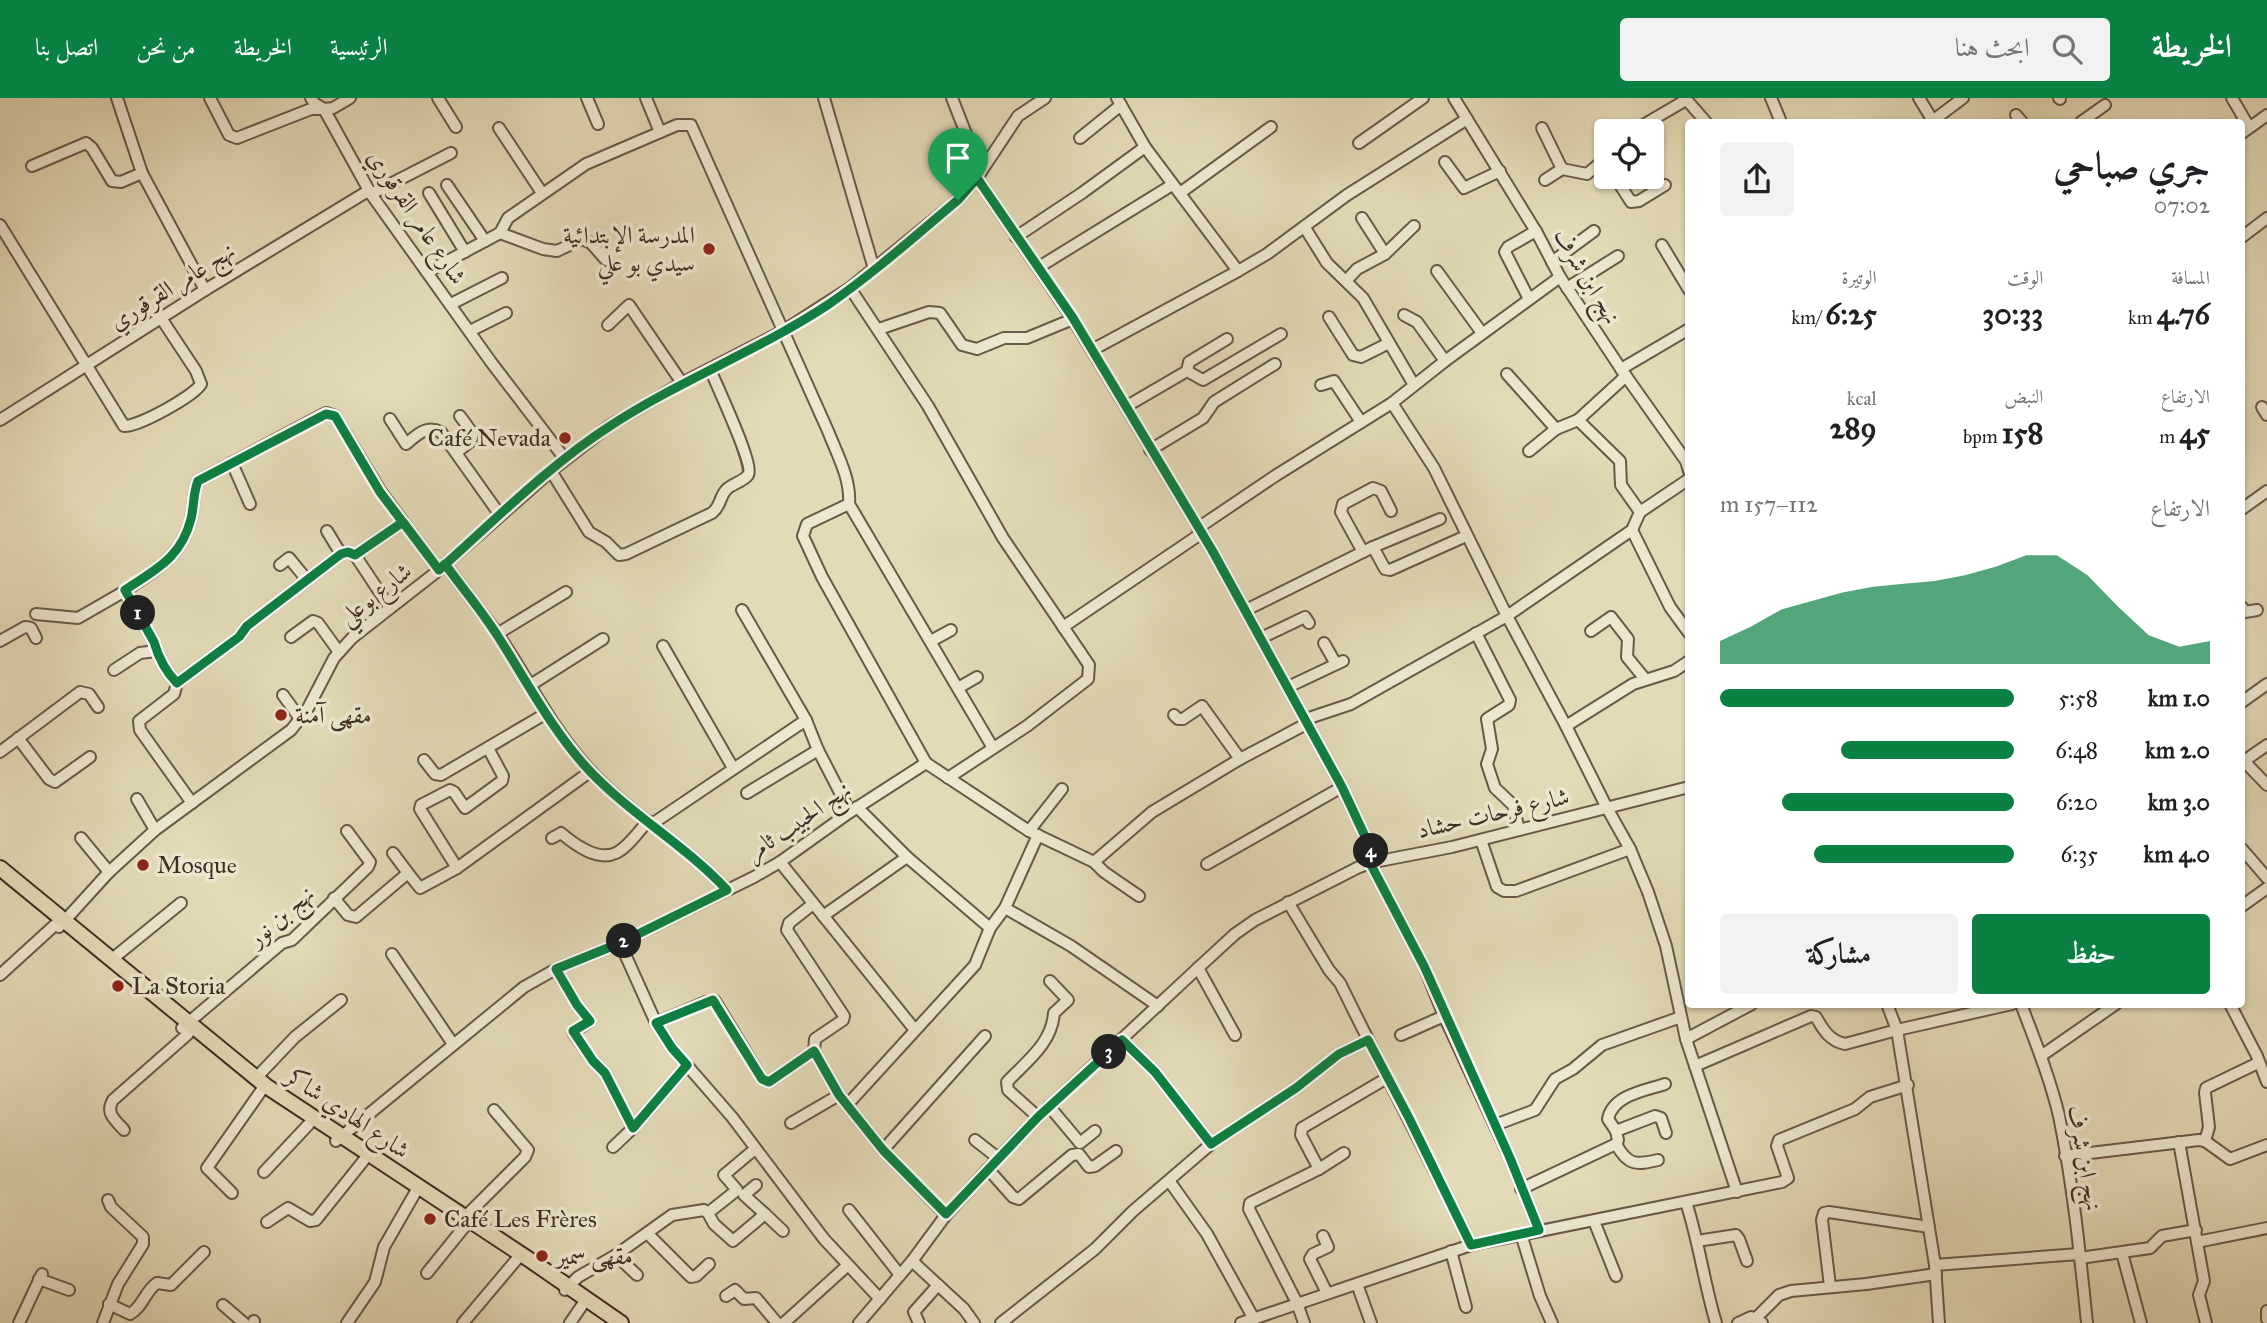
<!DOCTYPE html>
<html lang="ar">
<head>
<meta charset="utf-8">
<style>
  :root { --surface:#fff; --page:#f2f2f2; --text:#202124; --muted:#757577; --accent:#0b8043 }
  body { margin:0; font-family:"IM FELL Great Primer",Amiri,serif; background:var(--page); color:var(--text); direction:rtl; height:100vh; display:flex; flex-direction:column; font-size:26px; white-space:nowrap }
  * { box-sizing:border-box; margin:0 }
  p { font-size:23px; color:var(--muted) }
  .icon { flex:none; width:38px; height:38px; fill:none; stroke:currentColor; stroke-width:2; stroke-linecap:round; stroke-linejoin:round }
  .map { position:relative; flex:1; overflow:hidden; direction:ltr }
  .sheet { position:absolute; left:1685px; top:21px; width:560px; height:889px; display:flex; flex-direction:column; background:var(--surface); border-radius:7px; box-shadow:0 2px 5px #0004; direction:rtl }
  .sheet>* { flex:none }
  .tools { position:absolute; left:1594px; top:21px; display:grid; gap:14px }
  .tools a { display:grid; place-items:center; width:70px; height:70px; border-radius:7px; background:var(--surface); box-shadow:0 2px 5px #0004; font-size:35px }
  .pin { position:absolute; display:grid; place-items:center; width:60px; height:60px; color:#fff; margin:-72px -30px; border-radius:50% 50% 50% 0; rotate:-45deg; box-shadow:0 0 7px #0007 }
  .pin .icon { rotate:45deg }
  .km { position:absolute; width:35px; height:35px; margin:-18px; border-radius:50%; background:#222; color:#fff; font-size:19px; line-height:35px; text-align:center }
  .round { display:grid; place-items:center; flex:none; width:74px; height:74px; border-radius:7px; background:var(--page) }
  .summary { display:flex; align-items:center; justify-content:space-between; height:119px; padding:0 35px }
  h1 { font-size:38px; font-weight:700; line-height:52px }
  .figures { display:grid; grid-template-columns:repeat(3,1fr); gap:10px; height:119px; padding:7px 35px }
  .figures div { display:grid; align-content:center }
  .figures b { font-size:30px; font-weight:700 }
  .figures small { font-size:19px; font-weight:400 }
  .figures p { font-size:19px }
  .chart { height:196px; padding:14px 35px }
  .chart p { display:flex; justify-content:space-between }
  .chart svg { width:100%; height:126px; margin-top:7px; fill:var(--accent); opacity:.7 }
  .action { display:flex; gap:14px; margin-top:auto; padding:14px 35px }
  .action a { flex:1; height:80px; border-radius:7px; background:var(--accent); color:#fff; font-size:28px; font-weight:700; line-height:80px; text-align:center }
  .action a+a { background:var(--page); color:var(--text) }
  ul { padding:0 35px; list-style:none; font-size:23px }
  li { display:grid; grid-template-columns:112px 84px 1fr; align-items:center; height:52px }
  li i { height:18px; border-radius:9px; background:var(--accent) }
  header { display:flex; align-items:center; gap:42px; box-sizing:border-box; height:98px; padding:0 35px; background:var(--accent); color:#fff }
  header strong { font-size:33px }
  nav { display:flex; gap:38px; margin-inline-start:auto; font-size:24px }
  .search { width:490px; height:63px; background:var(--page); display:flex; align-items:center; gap:18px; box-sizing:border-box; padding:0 24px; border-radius:7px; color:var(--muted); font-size:26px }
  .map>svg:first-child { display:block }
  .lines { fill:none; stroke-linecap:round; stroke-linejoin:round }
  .minor-casing { stroke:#69594a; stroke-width:14 }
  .major-casing { stroke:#402e26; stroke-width:18 }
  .minor { stroke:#ede7d0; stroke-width:10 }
  .major { stroke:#e3dab7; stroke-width:14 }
  .route-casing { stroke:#fff; stroke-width:14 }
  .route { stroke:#0b8043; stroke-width:9 }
  .poi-dot { fill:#8f2418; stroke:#ede7d0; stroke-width:2.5 }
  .labels { text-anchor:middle; stroke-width:7; stroke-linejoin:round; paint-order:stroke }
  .street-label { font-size:24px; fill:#402e26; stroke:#ede7d0 }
  .poi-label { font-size:24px; fill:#402e26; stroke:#ede7d0; text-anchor:start }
</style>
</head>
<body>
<header>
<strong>الخريطة</strong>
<div class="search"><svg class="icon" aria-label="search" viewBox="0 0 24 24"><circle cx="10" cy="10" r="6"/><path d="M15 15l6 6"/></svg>ابحث هنا</div>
<nav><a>الرئيسية</a><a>الخريطة</a><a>من نحن</a><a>اتصل بنا</a></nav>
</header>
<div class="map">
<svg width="2267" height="1225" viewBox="0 0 2267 1225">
  <rect width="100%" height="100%" fill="#e3dab7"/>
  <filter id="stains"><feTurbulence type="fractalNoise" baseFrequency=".00286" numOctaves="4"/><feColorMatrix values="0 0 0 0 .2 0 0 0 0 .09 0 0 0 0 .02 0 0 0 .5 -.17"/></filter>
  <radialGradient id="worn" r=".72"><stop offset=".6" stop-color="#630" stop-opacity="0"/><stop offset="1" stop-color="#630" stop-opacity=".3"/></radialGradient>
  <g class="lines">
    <g class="minor-casing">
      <g id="minor">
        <path d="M117,0L142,75L205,192"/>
        <path d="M210,0L229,37L237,40L311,11H324L371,96L491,264L565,361"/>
        <path d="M311,0L314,5L324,11L333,10L350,0"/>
        <path d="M438,0L456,29"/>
        <path d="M587,0L598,26"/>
        <path d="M646,0L660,34"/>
        <path d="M824,0L874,171"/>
        <path d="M952,0L981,74"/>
        <path d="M1454,0L1537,135L1560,179L1621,271L1686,363L1689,373"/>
        <path d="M1685,0L1706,24"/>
        <path d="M1771,0L1781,24"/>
        <path d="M1919,0L1933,23"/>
        <path d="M2059,0L2060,1"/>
        <path d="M2232,0L2249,29"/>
        <path d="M2016,17L2022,24"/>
        <path d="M1931,24L1963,0"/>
        <path d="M2081,24L2105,7"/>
        <path d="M499,30L542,95"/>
        <path d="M1542,30L1562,71L1587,76L1606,60"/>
        <path d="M1633,33L1686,2"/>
        <path d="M2242,35L2267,17"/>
        <path d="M1080,40L1121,7"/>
        <path d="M1359,45L1423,0"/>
        <path d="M1445,64L1464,90L1500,73"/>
        <path d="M32,68L86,45L92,50L112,83L121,84L142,75"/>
        <path d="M1615,79L1631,104L1639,103L1665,87"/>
        <path d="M977,80L1073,221L1212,452L1342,689L1369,747L1374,764"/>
        <path d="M1545,82L1562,71"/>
        <path d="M447,87L485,143"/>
        <path d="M429,95L465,154"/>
        <path d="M1180,95L1271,29"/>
        <path d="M371,96L451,55"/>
        <path d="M1362,120L1385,156"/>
        <path d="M0,127L124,328C138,329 194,298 201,286L196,273L161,220"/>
        <path d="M1305,130L1327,165L1363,200L1414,287"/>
        <path d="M500,135L543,151L557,153L582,141L591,145L606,162"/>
        <path d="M1016,139L1082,95L1145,49"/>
        <path d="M2242,139L2267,120"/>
        <path d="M1662,147L1689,192"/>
        <path d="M1552,164L1594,133"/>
        <path d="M1039,169L1172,87"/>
        <path d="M1238,173L1267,156L1347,97L1467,21"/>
        <path d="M1437,173L1482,235"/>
        <path d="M427,174L500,135L508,120L586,66L677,27H691L828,333C837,356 851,381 849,406L993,650"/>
        <path d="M1346,183L1357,171L1385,156L1414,128"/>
        <path d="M850,190L928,308L1003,440L1089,567L1088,581L1027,628L948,680"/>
        <path d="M1567,190L1618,158"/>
        <path d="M1529,201L1505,154L1508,149L1536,133"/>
        <path d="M451,206L502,180"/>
        <path d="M1404,217L1417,224L1445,263"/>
        <path d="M1329,219L1353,257L1361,259L1389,245"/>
        <path d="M608,227L629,207L682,285"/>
        <path d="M879,231L929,214L940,215L962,247L977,251L1004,240H1027L1073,221"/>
        <path d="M470,233L506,215"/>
        <path d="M1092,252L1238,173L1145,49L1117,0"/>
        <path d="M1621,271L1689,231"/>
        <path d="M1187,273L1203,282L1281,236"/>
        <path d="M1507,276L1556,331"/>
        <path d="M1321,287L1334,283L1361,324"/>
        <path d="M1127,308L1187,273L1189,264L1227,241"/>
        <path d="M2262,309L2267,317"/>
        <path d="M390,321L406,346C418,336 426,327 441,334L500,417"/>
        <path d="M0,322L205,192L368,93"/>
        <path d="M1578,322L1626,278"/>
        <path d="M1150,352L1203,320L1214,304L1275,266"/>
        <path d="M1529,353L1556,331L1578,322L1620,363L1621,387L1640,414"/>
        <path d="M457,354L471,343L473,336L460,318"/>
        <path d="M232,365L250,406"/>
        <path d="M551,373L589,434L606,444L619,457L626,456L712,415C721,408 719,400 726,392C731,386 743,384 748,377C755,368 716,286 710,271"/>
        <path d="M849,406L807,426L803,438L822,479L926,665"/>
        <path d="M2242,411L2267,393"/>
        <path d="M1198,430L1275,378L1392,305L1445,263L1560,179"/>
        <path d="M1632,432L1670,509L1689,535"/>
        <path d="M327,433L341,456"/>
        <path d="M1373,449L1440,421"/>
        <path d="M1363,454L1341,414L1343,406L1373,390L1381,393L1391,413"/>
        <path d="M445,466C462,489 480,512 497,535C528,580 549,626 586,668C628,715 684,746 727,792"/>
        <path d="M280,467L289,460L307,482"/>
        <path d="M2242,509L2245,514L2257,512"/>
        <path d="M390,510L355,457L403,424"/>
        <path d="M742,512L806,622L818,652L850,714"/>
        <path d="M1246,512L1373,449L1385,471L1390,472L1466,438"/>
        <path d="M36,516L78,520L125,493"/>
        <path d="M1063,529L1202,435"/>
        <path d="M1591,533L1611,519L1628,541L1627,559L1645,581"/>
        <path d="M1476,535L1510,602L1509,607L1487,621L1492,651L1487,666L1495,690L1513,707L1519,732"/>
        <path d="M497,536L566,494"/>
        <path d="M291,539L313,523L318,525L339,554"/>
        <path d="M1261,540L1305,519L1309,525"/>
        <path d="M0,543L25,529L31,530L36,540"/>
        <path d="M931,543L951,532"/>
        <path d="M1324,545L1336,566"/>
        <path d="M663,548L733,670"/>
        <path d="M1689,563L1674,573L1633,586L1566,628L1607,710L1630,751L1648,794L1666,848L1686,941L1752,906"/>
        <path d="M114,572L140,555L156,553"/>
        <path d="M177,585L239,539L247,528L341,456L348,454L355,457"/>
        <path d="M529,588L603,541"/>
        <path d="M1288,589L1343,563"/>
        <path d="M958,590L977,579"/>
        <path d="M283,597L301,622"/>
        <path d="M2242,604L2267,586"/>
        <path d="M1174,617L1178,621H1183L1202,608L1240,661"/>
        <path d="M1306,621L1351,606L1507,518L1434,370L1392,305"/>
        <path d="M1566,628L1507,518L1632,432L1640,414L1689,381"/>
        <path d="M18,640L49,681L55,684L90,659"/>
        <path d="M0,654L80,594L89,596L98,609"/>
        <path d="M2242,661L2267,687"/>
        <path d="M424,662L435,676L441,677L545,616"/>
        <path d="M2244,663L2267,647"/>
        <path d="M747,695L818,652"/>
        <path d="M137,701L155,732"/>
        <path d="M192,705L140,632L139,623L174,596L177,585C166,574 158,558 154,544L125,493C156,471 181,460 191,421C194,409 193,395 198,383L326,315L335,318L381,394L439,472"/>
        <path d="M857,709L907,759L990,830"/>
        <path d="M652,726L806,622"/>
        <path d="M1029,733L1062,691"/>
        <path d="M81,740L109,774"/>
        <path d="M552,740L561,735C574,746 597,764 616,755C628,749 639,733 648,723"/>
        <path d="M1481,742L1497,789L1504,793H1516L1630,751"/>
        <path d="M2242,751L2267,780"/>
        <path d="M780,764L915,932"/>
        <path d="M1094,764L1152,714L1240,661L1308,625"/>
        <path d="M1370,765L1424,868L1444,918L1510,1060L1539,1132"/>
        <path d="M1207,766L1342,689"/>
        <path d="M457,770L420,711L421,707L450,692L454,694L465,710L502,683L503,678L488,650"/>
        <path d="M408,775L420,790L457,770L591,673"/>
        <path d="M334,800L348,817L356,819L408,775L393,755"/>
        <path d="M1288,804L1329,872L1340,885C1383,973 1429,1059 1471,1147"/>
        <path d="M813,806L789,825L787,832L844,918L843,922L815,941L814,953"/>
        <path d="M2242,808L2267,790"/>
        <path d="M1005,810L1071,848L1158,908"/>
        <path d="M823,818L907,759"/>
        <path d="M59,829L109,774L155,732L291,632L307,612L334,560L352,540L439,472L551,373L609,328L682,285L783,233L850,190L958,102L977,80L1018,18L1045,0"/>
        <path d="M620,845L656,925L672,950L732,1019L824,1141L880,1201"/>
        <path d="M392,856L453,946"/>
        <path d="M111,862L181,805"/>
        <path d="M1198,870L1235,937"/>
        <path d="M556,871L577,907L590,923L573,934L593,963L605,975L633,1030"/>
        <path d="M0,877L56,826"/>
        <path d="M2021,906C2035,943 2050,980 2059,1018C2073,1086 2080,1156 2087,1225"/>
        <path d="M2230,906L2257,958L2267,984"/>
        <path d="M656,925L706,904L715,903L762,981L769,984L814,953L839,997L883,1052L946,1117"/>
        <path d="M182,930L282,845L292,842L368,769L370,764L347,733"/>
        <path d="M1401,937L1444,918"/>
        <path d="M1686,941L1737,1094"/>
        <path d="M1122,942L1155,974L1211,1046"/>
        <path d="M2041,958L2116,906"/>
        <path d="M1695,968L1811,918L1816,919C1823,932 1830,943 1845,946L1897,932L1887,906"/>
        <path d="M256,980L295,939L341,902"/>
        <path d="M848,1006L975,867L990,830L1005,810L1038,737"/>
        <path d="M1049,1008L1080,1045L1095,1033"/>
        <path d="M1038,1019L1008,992L1007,984C1027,963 1052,945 1054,915L1068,902L1050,883"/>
        <path d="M791,1025L839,997"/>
        <path d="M1495,1027L1535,1012L1555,981L1573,971L1602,947L1681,919"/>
        <path d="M124,1032C115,1022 105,1015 113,1002L188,936"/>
        <path d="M1616,1033L1655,1018L1661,1020L1666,1035"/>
        <path d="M975,1042L998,1060"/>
        <path d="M336,1043L524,889L556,871L620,845L754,779L780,764L850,714L926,665L1029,733L1094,764L1104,774L1139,798"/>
        <path d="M2205,1043L2209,1029L2205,995L2206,990L2258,965"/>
        <path d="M2179,1044L2204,1183L2199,1197L2206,1225"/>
        <path d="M1616,1046C1628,1068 1636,1067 1658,1062"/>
        <path d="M613,1049L633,1030L687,967"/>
        <path d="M883,1052L985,938"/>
        <path d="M2065,1058L2199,1042L2205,1043L2230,1061L2267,1047"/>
        <path d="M988,1071L1013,1099L1019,1101L1072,1057L1079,1056L1089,1069L1095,1068L1116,1053"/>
        <path d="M1319,1071L1301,1037L1302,1030L1387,980"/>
        <path d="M264,1074L309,1026"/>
        <path d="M1170,1084L1207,1136L1254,1221"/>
        <path d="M756,1087L744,1097L765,1116"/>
        <path d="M1521,1091L1616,1046L1618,1042L1616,1033L1608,1021C1613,997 1644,993 1665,986"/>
        <path d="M232,1095L207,1070L261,993"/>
        <path d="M1686,1104C1699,1144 1704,1185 1716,1225"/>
        <path d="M849,1112L900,1177"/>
        <path d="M708,1115L714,1126L733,1143L765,1116L783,1133"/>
        <path d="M464,1120L525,1059L528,1052L494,1012"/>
        <path d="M1594,1123L1616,1178"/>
        <path d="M267,1124L288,1110L310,1123L316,1122L364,1062"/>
        <path d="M647,1135L691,1179L696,1178L709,1166"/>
        <path d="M1521,1136L1540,1198L1552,1225"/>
        <path d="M1323,1138L1328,1149L1313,1156L1310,1161L1327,1195"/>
        <path d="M1697,1143L1736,1137L1739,1141L1747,1163"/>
        <path d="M2197,1144L2267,1130"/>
        <path d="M1451,1153L1466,1209"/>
        <path d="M2122,1155L2141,1225"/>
        <path d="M616,1157L637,1177"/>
        <path d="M2080,1160L2150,1150L2162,1138L2196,1132"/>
        <path d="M912,1163L964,1211L974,1225"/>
        <path d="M1935,1167L2079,1156"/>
        <path d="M427,1175L465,1128"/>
        <path d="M39,1181L69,1192"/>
        <path d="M1357,1186L1371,1225"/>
        <path d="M1830,1188L1822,1122L1824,1115L1829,1114L1929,1129"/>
        <path d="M565,1192L578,1179L616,1157L672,1117L704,1112L708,1115L737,1092L724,1077L755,1051"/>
        <path d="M726,1198L735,1192L744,1201L756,1200L777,1225"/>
        <path d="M109,1206L130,1216C143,1209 145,1193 157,1185L171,1187L204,1154"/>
        <path d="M223,1207L244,1225"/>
        <path d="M2267,1213V1221"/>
        <path d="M1756,1220L1779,1197L1791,1193L1866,1186L1936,1176"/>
        <path d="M19,1225L42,1176"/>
        <path d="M103,1225L118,1186L143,1146V1139L111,1109L108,1102"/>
        <path d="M253,1225L254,1223"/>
        <path d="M347,1225L375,1184L384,1149L415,1095"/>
        <path d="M463,1225L517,1161"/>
        <path d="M570,1225L583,1206"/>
        <path d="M784,1225L848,1167"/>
        <path d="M859,1225L912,1163L946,1117L988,1071L1038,1019L1198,870L1235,836L1255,822L1359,769L1374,764L1452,749L1689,689"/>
        <path d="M919,1225L914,1214L938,1187"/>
        <path d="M1001,1225L1095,1151L1133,1113L1211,1046L1296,990L1339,956L1368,942"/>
        <path d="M1241,1225L1471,1147L1782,1084L1788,1080L1777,1048L1779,1042L1855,1011L1870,999L1908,987"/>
        <path d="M1304,1225L1297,1205L1249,1111L1250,1105L1319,1071L1344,1055"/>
        <path d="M1738,1225L1751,1219L1762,1225"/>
        <path d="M1939,1225L1935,1167L1897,932L2012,906"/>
      </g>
    </g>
    <g class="major-casing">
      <path id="major" d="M0,770L266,988L533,1164L621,1225"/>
    </g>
    <use href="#minor" class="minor"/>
    <use href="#major" class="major"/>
  </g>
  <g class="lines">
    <g class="route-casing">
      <path id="route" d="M958,102C916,137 874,175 829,206C760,252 680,282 610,328C548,368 494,423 439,472L403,424L355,457L348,454L341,456L247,528L239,539L177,585C166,574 158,558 154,544L125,492C156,471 181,460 191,421C194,409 193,395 198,383L326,316L335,318L380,394L439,472L445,466C463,491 483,514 499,540C527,584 551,630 586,669C628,715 684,746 727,792L620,845L556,871L577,907L590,923L573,933L593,963L605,975L633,1030L687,967L672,950L656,925L713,902L762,981L769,984L814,953L839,997L883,1052L946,1116L1038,1019L1122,942L1155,974L1211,1046L1296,990L1339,956L1368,942L1409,1020L1471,1147L1539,1132L1510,1060L1424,868L1370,765L1374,764L1369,747L1342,689L1212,452L1073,220L977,80L958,102"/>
    </g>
    <use href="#route" class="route"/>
  </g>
  <g class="poi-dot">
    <circle cx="709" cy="151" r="7"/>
    <circle cx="565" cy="340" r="7"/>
    <circle cx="281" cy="617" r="7"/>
    <circle cx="143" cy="767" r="7"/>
    <circle cx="118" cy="888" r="7"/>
    <circle cx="430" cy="1121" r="7"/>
    <circle cx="542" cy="1158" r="7"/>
  </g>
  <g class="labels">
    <g class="street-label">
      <text transform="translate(417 119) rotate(56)" y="8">شارع عامر القرقوري</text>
      <text transform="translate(1587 178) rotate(59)" y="8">نهج ابن شرف</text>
      <text transform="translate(172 188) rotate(-32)" y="8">نهج عامر القرقوري</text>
      <text transform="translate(375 496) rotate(-38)" y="8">شارع بوعلي</text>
      <text transform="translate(1493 715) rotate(-13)" y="8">شارع فرحات حشاد</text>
      <text transform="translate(798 723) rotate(-34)" y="8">نهج الحبيب ثامر</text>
      <text transform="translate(281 818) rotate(-41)" y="8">نهج بن نور</text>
      <text transform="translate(348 1015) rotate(34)" y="8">شارع الهادي شاكر</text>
      <text transform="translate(2085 1060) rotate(80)" y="8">نهج ابن شرف</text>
    </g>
    <g class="poi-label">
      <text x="695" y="145" text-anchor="end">المدرسة الإبتدائية<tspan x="695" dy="28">سيدي بو علي</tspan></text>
      <text x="551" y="348" text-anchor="end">Café Nevada</text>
      <text x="295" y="625">مقهى آمنة</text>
      <text x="157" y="775">Mosque</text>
      <text x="132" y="896">La Storia</text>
      <text x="444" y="1129">Café Les Frères</text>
      <text x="556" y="1166">مقهى سمير</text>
    </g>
  </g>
  <rect width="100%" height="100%" filter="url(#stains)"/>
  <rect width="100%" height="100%" fill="url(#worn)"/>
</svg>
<div class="tools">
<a><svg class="icon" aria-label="locate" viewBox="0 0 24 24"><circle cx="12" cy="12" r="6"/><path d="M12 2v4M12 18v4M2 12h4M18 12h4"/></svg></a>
</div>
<div class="pin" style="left:958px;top:102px;background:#1e9e55"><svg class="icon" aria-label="arrive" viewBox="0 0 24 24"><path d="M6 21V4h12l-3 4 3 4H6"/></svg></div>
<b class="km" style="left:138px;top:515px">1</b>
<b class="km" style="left:624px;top:843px">2</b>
<b class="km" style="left:1109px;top:954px">3</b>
<b class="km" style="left:1371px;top:753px">4</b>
<section class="sheet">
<div class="summary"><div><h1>جري صباحي</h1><p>07:02</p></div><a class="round"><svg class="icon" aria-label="share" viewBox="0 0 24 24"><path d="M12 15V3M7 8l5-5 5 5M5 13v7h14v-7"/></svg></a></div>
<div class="figures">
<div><p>المسافة</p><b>4.76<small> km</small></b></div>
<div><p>الوقت</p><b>30:33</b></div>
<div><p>الوتيرة</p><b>6:25<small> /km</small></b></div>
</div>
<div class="figures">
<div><p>الارتفاع</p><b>45<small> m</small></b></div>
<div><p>النبض</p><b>158<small> bpm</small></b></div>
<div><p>kcal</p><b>289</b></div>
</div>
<div class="chart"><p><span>الارتفاع</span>112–157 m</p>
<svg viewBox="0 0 160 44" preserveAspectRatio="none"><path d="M0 44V36L10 31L20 25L30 22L40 19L50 17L60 16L70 15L80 13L90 10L100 6L110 6L120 13L130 24L140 34L150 38L160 36V44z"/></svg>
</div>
<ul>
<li><b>1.0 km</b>5:58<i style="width:100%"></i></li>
<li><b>2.0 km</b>6:48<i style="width:59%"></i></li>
<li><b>3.0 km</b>6:20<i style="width:79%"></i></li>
<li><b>4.0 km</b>6:35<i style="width:68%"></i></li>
</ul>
<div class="action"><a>حفظ</a><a>مشاركة</a></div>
</section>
</div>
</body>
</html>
